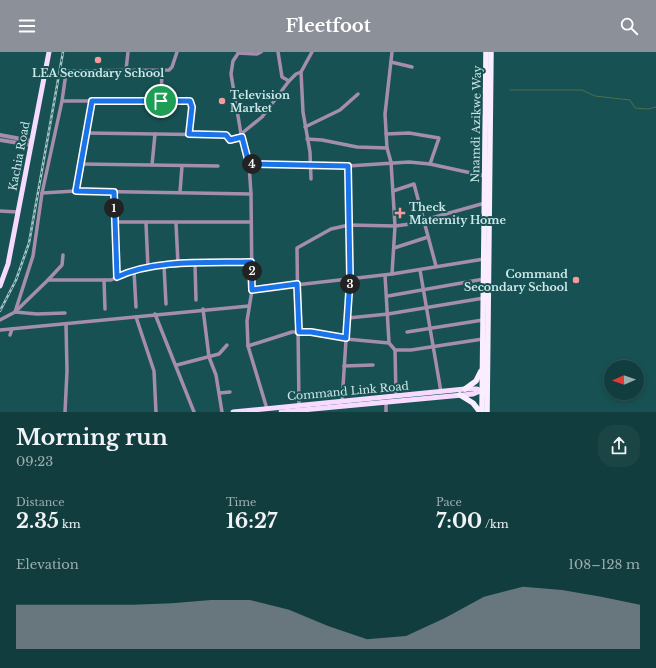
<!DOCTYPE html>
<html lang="en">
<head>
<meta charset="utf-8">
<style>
  :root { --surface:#123d3e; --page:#1b4445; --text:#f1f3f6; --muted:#9caeb0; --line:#315658; --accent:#8c9099 }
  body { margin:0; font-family:"Libre Baskerville",serif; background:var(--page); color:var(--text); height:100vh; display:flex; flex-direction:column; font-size:15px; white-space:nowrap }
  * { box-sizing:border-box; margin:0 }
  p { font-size:13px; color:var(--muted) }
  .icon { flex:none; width:22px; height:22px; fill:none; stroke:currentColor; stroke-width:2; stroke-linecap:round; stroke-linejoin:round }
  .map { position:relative; height:360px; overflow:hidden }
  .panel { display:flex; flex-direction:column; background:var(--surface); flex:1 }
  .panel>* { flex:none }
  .needle { width:26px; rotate:268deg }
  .controls { position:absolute; left:604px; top:308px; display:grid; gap:8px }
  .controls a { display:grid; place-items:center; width:40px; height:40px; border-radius:50%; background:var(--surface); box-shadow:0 2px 6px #0003,0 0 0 1px var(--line); font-size:20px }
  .pin { position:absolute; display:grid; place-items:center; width:34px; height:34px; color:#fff; margin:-17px; border:2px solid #fff; border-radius:50%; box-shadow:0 1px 4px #0007 }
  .km { position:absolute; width:20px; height:20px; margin:-10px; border-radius:50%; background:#222; color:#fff; font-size:11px; line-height:20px; text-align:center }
  .round { display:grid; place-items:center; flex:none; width:42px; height:42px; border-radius:16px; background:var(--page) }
  .headline { display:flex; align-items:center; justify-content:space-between; height:68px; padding:0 16px }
  h1 { font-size:22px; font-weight:700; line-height:30px }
  .metrics { display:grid; grid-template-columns:repeat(3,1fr); gap:6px; height:68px; padding:4px 16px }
  .metrics div { display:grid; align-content:center }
  .metrics b { font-size:20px; font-weight:700 }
  .metrics small { font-size:11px; font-weight:400 }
  .metrics p { font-size:11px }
  .chart { height:112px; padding:8px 16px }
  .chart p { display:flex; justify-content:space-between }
  .chart svg { width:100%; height:72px; margin-top:4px; fill:var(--accent); opacity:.7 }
  header { display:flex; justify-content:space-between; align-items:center; height:52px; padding:0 16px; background:var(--accent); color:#fff; font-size:18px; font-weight:700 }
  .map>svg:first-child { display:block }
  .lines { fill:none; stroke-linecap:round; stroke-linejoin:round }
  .stream { stroke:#4e6f4a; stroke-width:1 }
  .minor { stroke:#a48eac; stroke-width:3.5 }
  .tertiary { stroke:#a48eac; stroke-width:4 }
  .primary { stroke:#f6dbff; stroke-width:5 }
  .trunk { stroke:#faedff; stroke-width:5.5 }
  .rail-casing { stroke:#a3c5c6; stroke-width:2.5 }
  .rail { stroke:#185153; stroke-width:1; stroke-dasharray:3; stroke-linecap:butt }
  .route-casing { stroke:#fff; stroke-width:8 }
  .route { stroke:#1a73e8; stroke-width:5 }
  .poi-dot { fill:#f59b9e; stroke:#185153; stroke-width:1.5 }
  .labels { text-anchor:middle; stroke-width:4; stroke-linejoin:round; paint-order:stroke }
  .poi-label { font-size:11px; font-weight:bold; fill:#cce8e8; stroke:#185153; text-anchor:start }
  .street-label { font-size:11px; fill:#cce8e8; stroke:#185153 }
</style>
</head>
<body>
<header><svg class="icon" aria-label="menu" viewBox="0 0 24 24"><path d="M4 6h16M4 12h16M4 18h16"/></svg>Fleetfoot<svg class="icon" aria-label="search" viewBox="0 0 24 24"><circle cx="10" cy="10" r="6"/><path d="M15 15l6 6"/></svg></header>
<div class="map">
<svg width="656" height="360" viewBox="0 0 656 360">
  <rect width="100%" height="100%" fill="#185153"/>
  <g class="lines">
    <path class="stream" d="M510,38H582L595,44L630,48L635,56L648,57L656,55"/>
    <g class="minor">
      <path d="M239,0L233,9L231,22L241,82L249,112L251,142L252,238L247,269L248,294L267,357"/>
      <path d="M278,0L282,25L289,29"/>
      <path d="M392,0L385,62L387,96L391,110L395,174L392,222"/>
      <path d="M238,1L257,2L261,0"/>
      <path d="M391,10L412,15"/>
      <path d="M126,18L128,0"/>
      <path d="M301,20L303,60L310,100L311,127"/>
      <path d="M62,49H190L192,55L189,82"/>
      <path d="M161,49L162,18"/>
      <path d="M305,75L340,58L358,42"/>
      <path d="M86,81L226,83L230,88L242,85"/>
      <path d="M241,82L262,65L289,29L296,22L301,20L312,0"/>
      <path d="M386,82L409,81L439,86L430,112"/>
      <path d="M307,87L322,88L357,95L387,96"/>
      <path d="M81,112L218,114"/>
      <path d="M249,112L348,114L409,110L430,112L485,124"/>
      <path d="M152,113L155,82"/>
      <path d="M76,139L92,49"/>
      <path d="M393,139L414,132L436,214"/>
      <path d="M114,140L117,225"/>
      <path d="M180,140L182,114"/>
      <path d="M42,141L76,139L251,142"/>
      <path d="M0,159L18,160"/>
      <path d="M115,170H250"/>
      <path d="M146,171L148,216"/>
      <path d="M176,171L178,212"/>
      <path d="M394,196L428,185"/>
      <path d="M195,212L196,248"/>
      <path d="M164,214L166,252"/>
      <path d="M420,218L441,340"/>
      <path d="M134,219L136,255"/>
      <path d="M385,223L389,291"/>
      <path d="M48,228H111L122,223L148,216L195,212L251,211"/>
      <path d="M104,228L105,257"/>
      <path d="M252,238L392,222L484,207"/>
      <path d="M388,244L484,227"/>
      <path d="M203,257L209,305L216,323L222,360"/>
      <path d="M65,261L37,262L15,260L33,204L42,141L62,49L66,21L68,19L169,18L172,15L177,0"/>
      <path d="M155,262L194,360"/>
      <path d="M136,265L154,319L156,360"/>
      <path d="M348,266L388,262L484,246"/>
      <path d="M0,268L15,260L48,228L62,213L63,203"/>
      <path d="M0,278L249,254"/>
      <path d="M407,280L483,268"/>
      <path d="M10,283L12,277"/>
      <path d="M346,287L389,291L395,298L396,344"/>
      <path d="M248,294L292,280H311L346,286"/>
      <path d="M395,298H411L483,287"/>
      <path d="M177,313L219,302L227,293"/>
      <path d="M344,314L373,313"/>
      <path d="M220,341L230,340"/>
      <path d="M342,350L350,226L348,114"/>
      <path d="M299,354L297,196L331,177L349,173L395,174L410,172L485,151"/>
      <path d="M65,360L67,319L66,272"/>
      <path d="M386,360V350"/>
    </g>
    <g class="tertiary">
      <path d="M0,83L32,89"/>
      <path d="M0,88L31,93"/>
    </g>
    <g class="primary">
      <path d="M0,234L8,212L49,0"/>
      <path d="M233,360L465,337H477L484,341"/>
      <path d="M281,360L473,342L483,338"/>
    </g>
    <g class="trunk">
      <path d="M465,337L476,329L481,319"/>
      <path d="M460,343L473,351L480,360"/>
      <path d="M482,360L486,0"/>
      <path d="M487,360L491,0"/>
    </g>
    <g class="rail-casing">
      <path id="rail" d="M0,259L16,228L29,191L63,0"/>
    </g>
    <use href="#rail" class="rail"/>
  </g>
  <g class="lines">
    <g class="route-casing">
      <path id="route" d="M92,49H190L192,55L189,82L226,83L230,88L242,85L249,112L348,114L350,226L346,286L311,280H299L297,232L252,238L251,210C209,211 155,207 117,225L114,140L76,139Z"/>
    </g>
    <use href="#route" class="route"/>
  </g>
  <g class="poi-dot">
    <circle cx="98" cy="8" r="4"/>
    <circle cx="222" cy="49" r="4"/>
    <path d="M398 155h4v4h4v4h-4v4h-4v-4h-4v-4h4z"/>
    <circle cx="576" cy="228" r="4"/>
  </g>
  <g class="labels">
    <g class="poi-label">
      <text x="98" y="25" text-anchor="middle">LEA Secondary School</text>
      <text x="230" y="47">Television<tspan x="230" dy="13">Market</tspan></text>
      <text x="409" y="159">Theck<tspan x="409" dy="13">Maternity Home</tspan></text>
      <text x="568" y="226" text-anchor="end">Command<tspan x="568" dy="13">Secondary School</tspan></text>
    </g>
    <g class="street-label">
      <text transform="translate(476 72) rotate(-89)" y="4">Nnamdi Azikwe Way</text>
      <text transform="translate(19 104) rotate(-79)" y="4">Kachia Road</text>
      <text transform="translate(348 339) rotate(-5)" y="4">Command Link Road</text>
    </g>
  </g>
</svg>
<div class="controls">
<a><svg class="needle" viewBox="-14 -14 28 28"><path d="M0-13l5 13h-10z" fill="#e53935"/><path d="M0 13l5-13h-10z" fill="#9caeb0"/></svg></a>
</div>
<div class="pin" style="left:161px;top:49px;background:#1e9e55"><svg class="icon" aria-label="arrive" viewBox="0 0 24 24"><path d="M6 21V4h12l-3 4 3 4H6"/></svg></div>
<b class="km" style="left:114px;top:156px">1</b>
<b class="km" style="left:252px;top:219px">2</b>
<b class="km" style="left:350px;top:232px">3</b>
<b class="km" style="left:252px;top:112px">4</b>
</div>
<section class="panel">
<div class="headline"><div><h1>Morning run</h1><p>09:23</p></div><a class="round"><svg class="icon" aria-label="share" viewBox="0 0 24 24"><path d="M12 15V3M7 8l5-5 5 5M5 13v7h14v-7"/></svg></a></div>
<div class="metrics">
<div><p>Distance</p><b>2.35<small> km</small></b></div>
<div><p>Time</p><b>16:27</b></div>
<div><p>Pace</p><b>7:00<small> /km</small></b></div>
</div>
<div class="chart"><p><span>Elevation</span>108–128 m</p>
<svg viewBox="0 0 160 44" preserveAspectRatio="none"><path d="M0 44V17L10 17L20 17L30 17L40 16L50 14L60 14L70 20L80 30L90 38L100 36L110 25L120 12L130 6L140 8L150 12L160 17V44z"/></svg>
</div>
</section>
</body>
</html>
